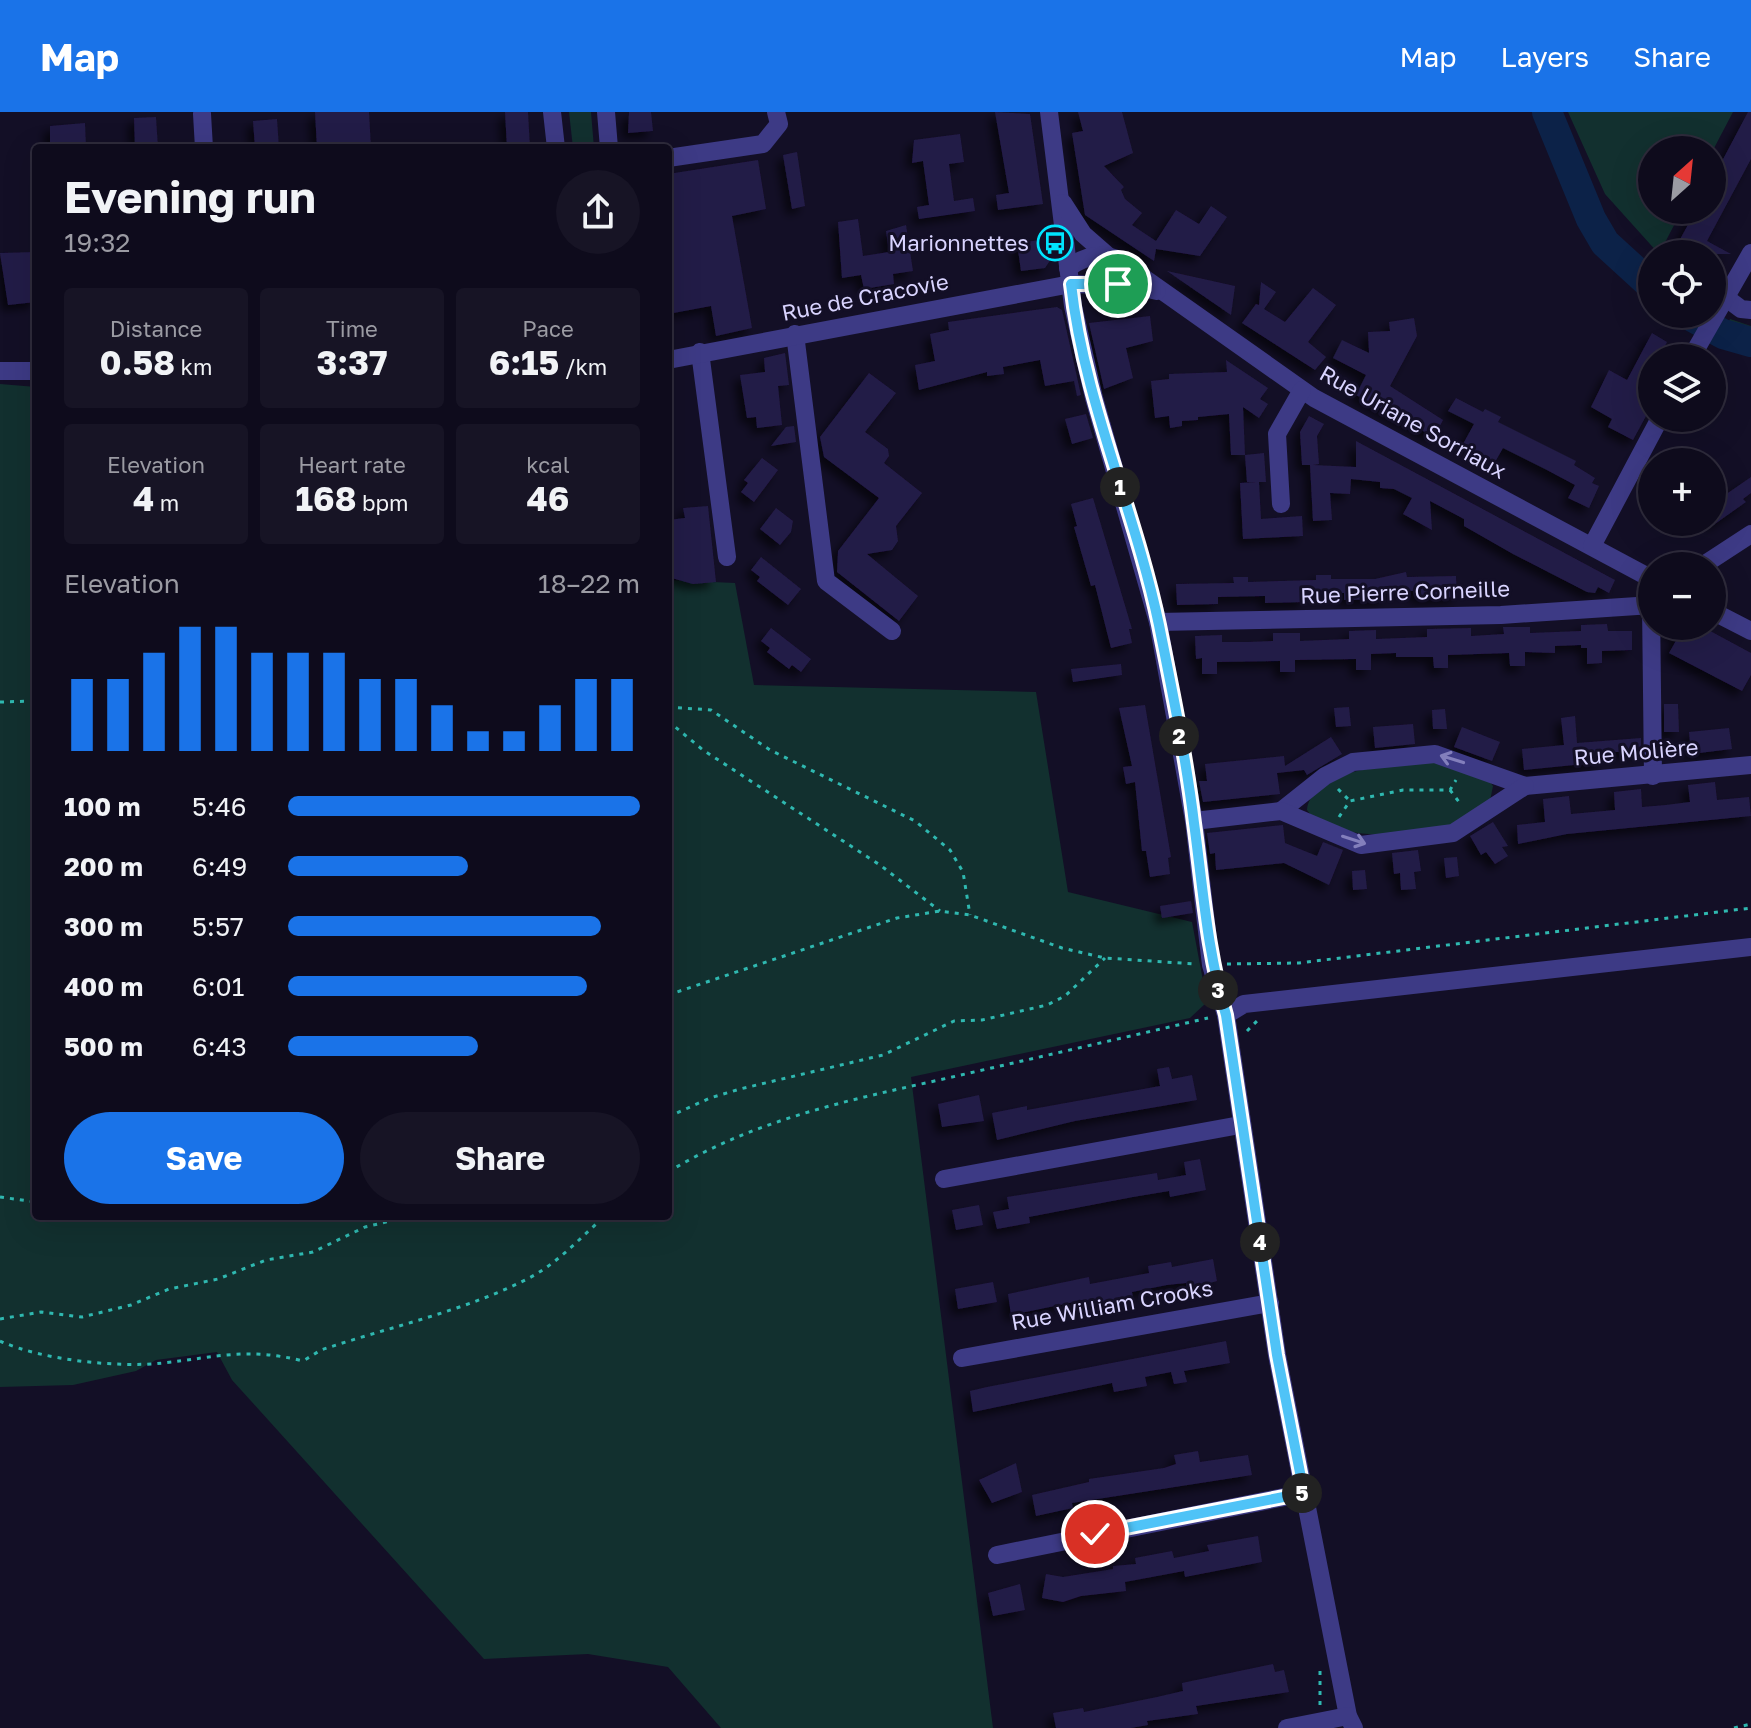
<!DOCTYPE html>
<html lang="en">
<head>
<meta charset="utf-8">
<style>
  :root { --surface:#0e0b1c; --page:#171425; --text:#f1f3f6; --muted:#9b9ba3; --line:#2e2b3b; --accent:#1a73e8 }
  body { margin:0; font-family:"Golos Text",sans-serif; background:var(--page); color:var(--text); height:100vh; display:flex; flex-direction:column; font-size:30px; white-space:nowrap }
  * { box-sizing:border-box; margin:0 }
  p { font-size:26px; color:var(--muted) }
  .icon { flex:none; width:44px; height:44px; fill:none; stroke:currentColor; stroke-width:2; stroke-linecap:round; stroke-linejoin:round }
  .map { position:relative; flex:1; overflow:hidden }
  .side { position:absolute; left:32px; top:32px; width:640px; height:1076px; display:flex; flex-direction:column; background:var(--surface); border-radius:8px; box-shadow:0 8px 32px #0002,0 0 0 2px var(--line) }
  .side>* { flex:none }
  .needle { width:52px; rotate:27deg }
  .tools { position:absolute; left:1638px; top:24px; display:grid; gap:16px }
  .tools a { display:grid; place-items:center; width:88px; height:88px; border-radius:50%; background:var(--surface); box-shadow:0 8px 32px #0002,0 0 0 2px var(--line); font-size:40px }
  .pin { position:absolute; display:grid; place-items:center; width:68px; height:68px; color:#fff; margin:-34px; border:4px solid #fff; border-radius:50%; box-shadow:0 2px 8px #0007 }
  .km { position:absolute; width:40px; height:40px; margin:-20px; border-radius:50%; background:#222; color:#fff; font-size:22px; line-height:40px; text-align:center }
  .round { display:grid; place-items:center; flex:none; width:84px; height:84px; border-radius:42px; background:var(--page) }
  .summary { display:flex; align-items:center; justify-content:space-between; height:136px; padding:0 32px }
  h1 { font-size:44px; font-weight:700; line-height:60px }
  .figures { display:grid; grid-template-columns:repeat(3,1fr); gap:12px; height:136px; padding:8px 32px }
  .figures div { display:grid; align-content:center; border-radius:8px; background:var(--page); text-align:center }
  .figures b { font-size:34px; font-weight:700 }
  .figures small { font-size:22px; font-weight:400 }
  .figures p { font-size:22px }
  .chart { height:224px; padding:16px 32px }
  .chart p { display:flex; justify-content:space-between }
  .chart svg { width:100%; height:144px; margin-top:8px; stroke:var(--accent); stroke-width:6 }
  .action { display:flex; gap:16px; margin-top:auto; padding:16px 32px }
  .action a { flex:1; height:92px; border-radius:48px; background:var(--accent); color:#fff; font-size:32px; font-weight:700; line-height:92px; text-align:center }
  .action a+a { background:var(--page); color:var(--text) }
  ul { padding:0 32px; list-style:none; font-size:26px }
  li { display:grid; grid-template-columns:128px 96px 1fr; align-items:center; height:60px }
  li i { height:20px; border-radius:10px; background:var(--accent) }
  header { display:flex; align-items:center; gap:48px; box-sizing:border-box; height:112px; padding:0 40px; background:var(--accent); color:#fff }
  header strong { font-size:38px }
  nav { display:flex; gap:44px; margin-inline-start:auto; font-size:28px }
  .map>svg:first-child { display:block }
  .green { fill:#12302f }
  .water { fill:#0c2248 }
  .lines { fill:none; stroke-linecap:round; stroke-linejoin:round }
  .river { stroke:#0c2248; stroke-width:30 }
  .building { fill:#241b47; filter:url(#shadow) }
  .path { stroke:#2fb8b0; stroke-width:3; stroke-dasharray:4 6; stroke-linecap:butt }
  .minor { stroke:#3d3a85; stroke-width:18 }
  .oneway { stroke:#837fbc }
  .route-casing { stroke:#fff; stroke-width:16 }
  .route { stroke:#4fc3f7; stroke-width:10 }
  .labels { text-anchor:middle; stroke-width:6; stroke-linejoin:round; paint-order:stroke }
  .poi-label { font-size:22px; fill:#d9d4ff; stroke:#130f26; text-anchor:end }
  .street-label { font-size:22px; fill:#d9d4ff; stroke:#130f26 }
</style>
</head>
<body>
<header>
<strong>Map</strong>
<nav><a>Map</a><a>Layers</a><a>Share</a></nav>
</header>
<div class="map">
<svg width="1751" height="1616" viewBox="0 0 1751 1616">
  <defs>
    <filter id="shadow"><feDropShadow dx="-6" dy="6" stdDeviation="4" flood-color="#0009"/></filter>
  </defs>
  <rect width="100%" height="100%" fill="#130f26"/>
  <g class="green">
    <path d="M569,0H591L594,36H573Z"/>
    <path d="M1568,0H1733L1712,40L1652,38V98H1682L1659,142L1605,82Z"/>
    <path d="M1730,207L1751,214V225L1726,216Z"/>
    <path d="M0,272L36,275V1104H668V468L735,471L754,573L1036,580L1068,780L1192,810L1207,890L1190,906L911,965L993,1616H721L668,1555L588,1542L484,1547L232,1268L217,1240L156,1248L136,1259L73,1273L0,1275Z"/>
    <path d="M1444,647L1488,667L1493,674L1490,689C1478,697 1462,712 1448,716C1414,725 1328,730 1307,698C1312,653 1411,651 1444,647Z"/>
  </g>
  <path class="water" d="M1726,216L1751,225V236L1720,227Z"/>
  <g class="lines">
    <g class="river">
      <path d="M1547,0L1591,107L1605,131L1652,174"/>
      <path d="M1687,202L1723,222L1751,230"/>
    </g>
  </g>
  <g class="building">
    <path d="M315,0H369L371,36H317Z"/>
    <path d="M505,0H528L530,36H507Z"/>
    <path d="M629,0H651L653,19L628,21Z"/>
    <path d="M995,0L1030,2L1043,92L998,98L996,83L1009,81Z"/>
    <path d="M1078,0H1122L1133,41L1104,54L1124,75L1121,78L1125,87L1142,101L1132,113L1156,129L1176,98L1199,112L1211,94L1227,105L1200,144L1156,137L1154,149L1085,103L1072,21L1083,19Z"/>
    <path d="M1748,0H1751V47L1707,129L1731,142H1672L1696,98H1712V68Z"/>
    <path d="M156,5L158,36H135L134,6Z"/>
    <path d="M277,7L279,36H255L253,9Z"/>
    <path d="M85,11L86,36H50V14Z"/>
    <path d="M960,22L964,50L949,52L954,89L973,86L975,99L919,107L917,95L929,93L923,49L912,51L914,28Z"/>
    <path d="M797,40L805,94L792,97L783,43Z"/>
    <path d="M758,48L766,97L732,104L752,216L716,224L711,194L668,202V62Z"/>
    <path d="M858,107L863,144L889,140L886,119L906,113L913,159L893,162L894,172L864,177L861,163L842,166L838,110Z"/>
    <path d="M1048,127L1051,147L1045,156L1021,159L1017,131Z"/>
    <path d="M36,140V190L8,193L0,141Z"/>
    <path d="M1167,159L1235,174L1231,203Z"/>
    <path d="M1261,170L1276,180L1264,197L1285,210L1313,176L1336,193L1308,230L1326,245L1315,258L1242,211L1256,192L1259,193Z"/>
    <path d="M1057,195L1062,198L1081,283L1077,284L1074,269L1045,274L1040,248L1003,255L1004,262L987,264V260L919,278L915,253L935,249L930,222L949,218L948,210Z"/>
    <path d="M1150,204L1153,229L1126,236L1133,266L1104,277L1089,211Z"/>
    <path d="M1414,206L1417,224L1390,274L1443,308L1434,325L1356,283L1366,263L1333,246L1342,228L1369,241L1368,220L1390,219L1389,210Z"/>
    <path d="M1652,221L1667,230L1659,246H1652V293L1633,328L1608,315L1612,307L1591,295L1609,258L1627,268Z"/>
    <path d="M785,241L789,273L778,274L782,313L757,316L756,305L747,306L740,263L765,260L764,246Z"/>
    <path d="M1226,248L1268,276L1260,287L1268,292L1259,306L1243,295L1245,343H1231L1229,302L1198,305V308L1182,309V314L1170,316L1169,304L1155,306L1151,269L1169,267V262L1227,260Z"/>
    <path d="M869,261L896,281L865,320L888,337L889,344L884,351L922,381L896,414L898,429L892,438L867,442L918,484L899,509L837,460L838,439L879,386L824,345L820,325Z"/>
    <path d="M1456,286L1483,300L1485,297L1501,305L1498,310L1576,349L1574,353L1595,366L1592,371L1599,374L1589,396L1568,386L1575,373L1545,357L1503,336L1495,350L1463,332L1474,312L1448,299Z"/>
    <path d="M1086,302L1093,326L1072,332L1065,307Z"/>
    <path d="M1309,304L1324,312L1317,324L1319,352L1313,353L1356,355V329L1615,468L1609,481L1598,475L1595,481L1587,480L1513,442L1464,414V407L1430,389L1432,418L1403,402L1412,386L1394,377L1380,376V370L1351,367L1350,382L1330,381L1332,408L1313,409L1310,353H1302L1300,320Z"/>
    <path d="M794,314L796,330L771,334L786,315Z"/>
    <path d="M1264,341L1266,370H1259L1261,407L1302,404L1303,424L1243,427L1240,371L1256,370H1247L1245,343Z"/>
    <path d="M762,346L778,358L754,390L741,380L748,371L744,368Z"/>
    <path d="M1751,365V381L1743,387L1746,390L1712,414V392Z"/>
    <path d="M1093,386L1132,517H1129L1132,531L1111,536L1095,473L1091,474L1074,415L1077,414L1071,392Z"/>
    <path d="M708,394L716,470L693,472L668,465L673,441L668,442V408L685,406L683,396Z"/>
    <path d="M776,396L793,409L791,420L780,433L760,417Z"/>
    <path d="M761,445L801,477L788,493L757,469L760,465L751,458Z"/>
    <path d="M1406,460L1407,465L1456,464L1457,485L1417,486L1416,479H1400L1385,480V487L1344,488V481L1324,482H1305V490L1265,491V484L1218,485V492L1177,493L1176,472L1234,471L1233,465H1248V470L1316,468V463H1331V467H1375Z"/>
    <path d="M1607,512L1608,519H1632V538L1602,539V551L1587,552V536H1581V533L1555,534V541L1525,540V554H1510L1509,541L1448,543V556H1434L1433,545H1396V541L1371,542V558H1356V547L1295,548V560H1280V549L1217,550V562H1202V546L1196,547L1195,524L1222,523V530H1248L1273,529V521H1300V529L1324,528L1349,527V519L1376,518V527L1427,525V517L1471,516V524L1504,522L1503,515H1530V521L1581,519V513Z"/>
    <path d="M1663,514H1701L1751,541V563L1742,579L1669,541L1678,525Z"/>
    <path d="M771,516L811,547L801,560L792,553L789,557L767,540L770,536L761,529Z"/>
    <path d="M1121,552L1122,563L1073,570L1071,557Z"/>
    <path d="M1664,592H1678L1679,620H1664Z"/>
    <path d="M1145,593L1171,745L1168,746L1170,762L1150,765L1146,739H1142L1135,670L1126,672L1123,655L1132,654L1119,596Z"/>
    <path d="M1349,595L1351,614L1336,615L1334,596Z"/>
    <path d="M1445,597L1447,617H1433L1432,598Z"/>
    <path d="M1575,604L1577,631L1641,626V640H1597L1604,650L1524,658L1522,637L1564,633L1561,606Z"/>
    <path d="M1413,612L1415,632L1375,636L1373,615Z"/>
    <path d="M1462,615L1500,630L1492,649L1454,635Z"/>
    <path d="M1729,616L1732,637L1691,642L1689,620Z"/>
    <path d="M1331,625L1342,642L1307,663L1304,658L1277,661L1280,682L1203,690L1199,669H1207L1205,652L1284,644L1285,654Z"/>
    <path d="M1715,670L1717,688L1749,685L1751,704L1567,722L1518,732L1517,713L1545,710L1543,687L1569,684L1571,702L1615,698L1614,680L1641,677L1642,695L1666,693L1690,690L1688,673Z"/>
    <path d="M1493,710L1508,734L1502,735L1508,744L1495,752L1486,740L1481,743L1470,724Z"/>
    <path d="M1283,713L1285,731L1317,744L1323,730L1343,738L1329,773L1284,751L1216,758L1215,741L1210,742L1207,721Z"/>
    <path d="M1418,738L1421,759L1414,760L1416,777L1401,778L1400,761L1394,762L1392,741Z"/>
    <path d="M1457,745L1459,764L1446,766L1444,746Z"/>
    <path d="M1365,758L1367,777L1353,778L1352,759Z"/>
    <path d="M1191,789L1193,801L1162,806L1160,794Z"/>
    <path d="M1169,955L1172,967L1192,963L1197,988L1075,1009L997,1028L992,1001L1027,994V998L1160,974L1157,957Z"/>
    <path d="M979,983L984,1009L942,1015L938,992Z"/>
    <path d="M1200,1047L1206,1078L1170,1085L1169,1079L1133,1085L1029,1105L1030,1111L997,1117L993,1100L1009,1097L1007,1085L1157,1061L1158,1068L1186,1063L1184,1050Z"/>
    <path d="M979,1093L983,1113L956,1118L952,1098Z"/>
    <path d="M1213,1147L1217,1169L1210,1171L1187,1176L1186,1171L1167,1173L1132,1180L1133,1186L1102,1192H1085L1084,1188L1011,1203L1008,1182L1089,1165L1090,1172L1149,1161L1148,1154L1171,1150L1172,1155Z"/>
    <path d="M993,1170L997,1190L958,1197L955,1177Z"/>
    <path d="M1226,1229L1230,1251L1184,1259L1187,1270L1174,1272L1171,1260L1145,1265L1147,1274L1114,1280L1112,1271L973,1300L970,1279L987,1275Z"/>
    <path d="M1198,1339L1200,1350L1248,1343L1252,1363L1072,1391L1073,1396L1036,1404L1032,1383L1089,1370V1367L1164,1356L1176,1352L1174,1343Z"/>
    <path d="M1016,1351L1022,1380L992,1391L979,1368Z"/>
    <path d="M1258,1424L1262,1450L1185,1465L1184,1459L1125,1470L1126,1479L1081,1484L1063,1490L1042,1486L1046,1462L1063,1465L1113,1457V1454L1136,1452L1135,1446L1172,1439L1174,1446L1209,1439L1207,1433Z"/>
    <path d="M1020,1472L1025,1498L993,1504L988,1481Z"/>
    <path d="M1273,1552L1275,1560L1284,1558L1289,1580L1196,1594L1198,1602L1147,1609L1148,1613L1131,1616H1056L1053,1601L1083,1596L1084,1600L1157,1585L1183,1579L1182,1571Z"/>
  </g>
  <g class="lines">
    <g class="path">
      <path d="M0,590L36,589"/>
      <path d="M668,595L711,598L770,638L915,709L950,738L963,760L970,803"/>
      <path d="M668,609L703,638L880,753L940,799"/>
      <path d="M1338,677L1350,689"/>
      <path d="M1450,678L1462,694"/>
      <path d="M1339,705L1350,689L1403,678H1450L1456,668"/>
      <path d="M1227,852L1299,851L1751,796"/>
      <path d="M668,883L897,806L940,799L970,803L1062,836L1105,846L1195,852"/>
      <path d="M1247,919L1258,908"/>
      <path d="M668,1005L710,986L740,977L883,943L954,909L982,908L1047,893L1065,884L1105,846"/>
      <path d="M668,1060C756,1007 849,988 948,966C1035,946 1122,926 1208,906"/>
      <path d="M0,1085L36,1090"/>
      <path d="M0,1207L41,1200L82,1205L131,1193L169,1177L218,1167L266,1148L313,1140L365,1115L412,1104"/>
      <path d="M0,1229C42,1248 117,1256 163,1251C218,1245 247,1235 303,1249L321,1238C389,1215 465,1199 529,1166C558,1151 581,1125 605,1104"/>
      <path d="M1320,1593V1557"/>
      <path d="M1734,1616L1751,1612"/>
    </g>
    <g class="minor">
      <path d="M552,0L556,36"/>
      <path d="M606,0L609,36"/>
      <path d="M1049,0L1073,194L1094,286L1158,510L1194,709L1211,853L1226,903L1277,1243L1348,1604L1354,1616"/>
      <path d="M202,2L204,36"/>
      <path d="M668,46L763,32L779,12L776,0"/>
      <path d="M1063,91L1083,122L1107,143"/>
      <path d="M1068,156C1083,145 1099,140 1117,147L1314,286L1652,467"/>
      <path d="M1725,185L1741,197L1751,198"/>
      <path d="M795,222L826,469L892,519"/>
      <path d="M700,240L727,445"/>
      <path d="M1691,246L1751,141"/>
      <path d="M668,248L1071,172L1135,174L1157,179"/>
      <path d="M0,259H36"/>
      <path d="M1281,392L1277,322L1302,278"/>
      <path d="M1592,434L1660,306"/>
      <path d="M1702,454L1751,422"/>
      <path d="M1651,493L1653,664"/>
      <path d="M1712,499L1751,519"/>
      <path d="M1158,510L1501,503L1652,493"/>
      <path d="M1281,699L1325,664L1353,650L1435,642L1525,674L1751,653"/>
      <path d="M1194,709L1281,699L1361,733L1453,721L1525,674"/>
      <path d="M1226,903L1244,892L1751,835"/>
      <path d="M944,1067L1240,1013"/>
      <path d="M962,1246L1270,1191"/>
      <path d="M997,1443L1304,1381"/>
      <path d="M1287,1616L1348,1604"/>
    </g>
  </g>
  <defs><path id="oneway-shaft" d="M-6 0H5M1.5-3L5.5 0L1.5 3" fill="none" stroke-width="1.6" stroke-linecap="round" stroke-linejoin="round" transform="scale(2)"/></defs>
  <g class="oneway">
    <use href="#oneway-shaft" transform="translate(1452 647) rotate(-163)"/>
    <use href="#oneway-shaft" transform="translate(1354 728) rotate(18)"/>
  </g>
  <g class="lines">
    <g class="route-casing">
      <path id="route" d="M1095,1422L1304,1381L1277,1243L1226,903C1207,839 1203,776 1194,711C1186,645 1172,578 1159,513C1135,398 1084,289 1071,172H1118"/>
    </g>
    <use href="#route" class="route"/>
  </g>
  <defs>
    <g id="bus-ring" transform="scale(1.8)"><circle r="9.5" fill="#130f26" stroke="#00e5ff" stroke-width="1.5"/><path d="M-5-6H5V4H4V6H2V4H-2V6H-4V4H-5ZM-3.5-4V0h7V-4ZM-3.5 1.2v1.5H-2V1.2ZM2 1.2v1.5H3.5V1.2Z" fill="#00e5ff"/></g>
  </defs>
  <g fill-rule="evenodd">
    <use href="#bus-ring" x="1055" y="131"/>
  </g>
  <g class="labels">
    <g class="poi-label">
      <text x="1029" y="139">Marionnettes</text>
    </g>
    <g class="street-label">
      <text transform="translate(865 185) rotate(-11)" y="8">Rue de Cracovie</text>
      <text transform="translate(1413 310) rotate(29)" y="8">Rue Uriane Sorriaux</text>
      <text transform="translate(1405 480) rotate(-2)" y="8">Rue Pierre Corneille</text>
      <text transform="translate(1636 640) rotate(-5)" y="8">Rue Molière</text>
      <text transform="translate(1112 1193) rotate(-10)" y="8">Rue William Crooks</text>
    </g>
  </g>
</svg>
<div class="tools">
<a><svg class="needle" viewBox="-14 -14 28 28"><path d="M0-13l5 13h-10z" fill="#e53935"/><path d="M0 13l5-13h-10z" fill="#9b9ba3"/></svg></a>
<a><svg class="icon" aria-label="locate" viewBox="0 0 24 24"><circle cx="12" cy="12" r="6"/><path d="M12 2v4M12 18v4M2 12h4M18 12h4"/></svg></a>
<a><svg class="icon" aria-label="layers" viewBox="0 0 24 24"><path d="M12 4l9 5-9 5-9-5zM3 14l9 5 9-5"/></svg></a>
<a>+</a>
<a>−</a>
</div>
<div class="pin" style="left:1118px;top:172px;background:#1e9e55"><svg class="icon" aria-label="arrive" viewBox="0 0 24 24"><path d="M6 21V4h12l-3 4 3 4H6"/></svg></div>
<div class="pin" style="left:1095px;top:1422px;background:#d93025"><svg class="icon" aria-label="check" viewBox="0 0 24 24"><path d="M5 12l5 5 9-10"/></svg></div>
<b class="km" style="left:1120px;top:375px">1</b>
<b class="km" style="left:1179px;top:624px">2</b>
<b class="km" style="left:1218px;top:878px">3</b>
<b class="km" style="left:1260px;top:1130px">4</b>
<b class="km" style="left:1302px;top:1381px">5</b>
<section class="side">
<div class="summary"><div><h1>Evening run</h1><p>19:32</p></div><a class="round"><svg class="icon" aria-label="share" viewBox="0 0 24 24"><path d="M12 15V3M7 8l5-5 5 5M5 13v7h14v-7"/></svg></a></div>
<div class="figures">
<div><p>Distance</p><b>0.58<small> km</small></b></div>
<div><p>Time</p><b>3:37</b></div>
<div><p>Pace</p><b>6:15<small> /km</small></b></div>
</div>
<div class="figures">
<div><p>Elevation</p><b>4<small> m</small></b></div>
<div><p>Heart rate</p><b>168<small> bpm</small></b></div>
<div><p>kcal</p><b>46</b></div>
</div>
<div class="chart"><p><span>Elevation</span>18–22 m</p>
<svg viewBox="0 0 160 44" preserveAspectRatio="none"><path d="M5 44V22M15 44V22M25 44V14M35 44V6M45 44V6M55 44V14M65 44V14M75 44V14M85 44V22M95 44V22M105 44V30M115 44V38M125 44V38M135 44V30M145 44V22M155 44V22"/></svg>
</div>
<ul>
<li><b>100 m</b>5:46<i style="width:100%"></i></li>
<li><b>200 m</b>6:49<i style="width:51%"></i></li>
<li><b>300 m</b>5:57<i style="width:89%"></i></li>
<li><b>400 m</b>6:01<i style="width:85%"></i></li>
<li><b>500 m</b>6:43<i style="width:54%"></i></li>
</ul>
<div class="action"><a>Save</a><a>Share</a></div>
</section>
</div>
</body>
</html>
